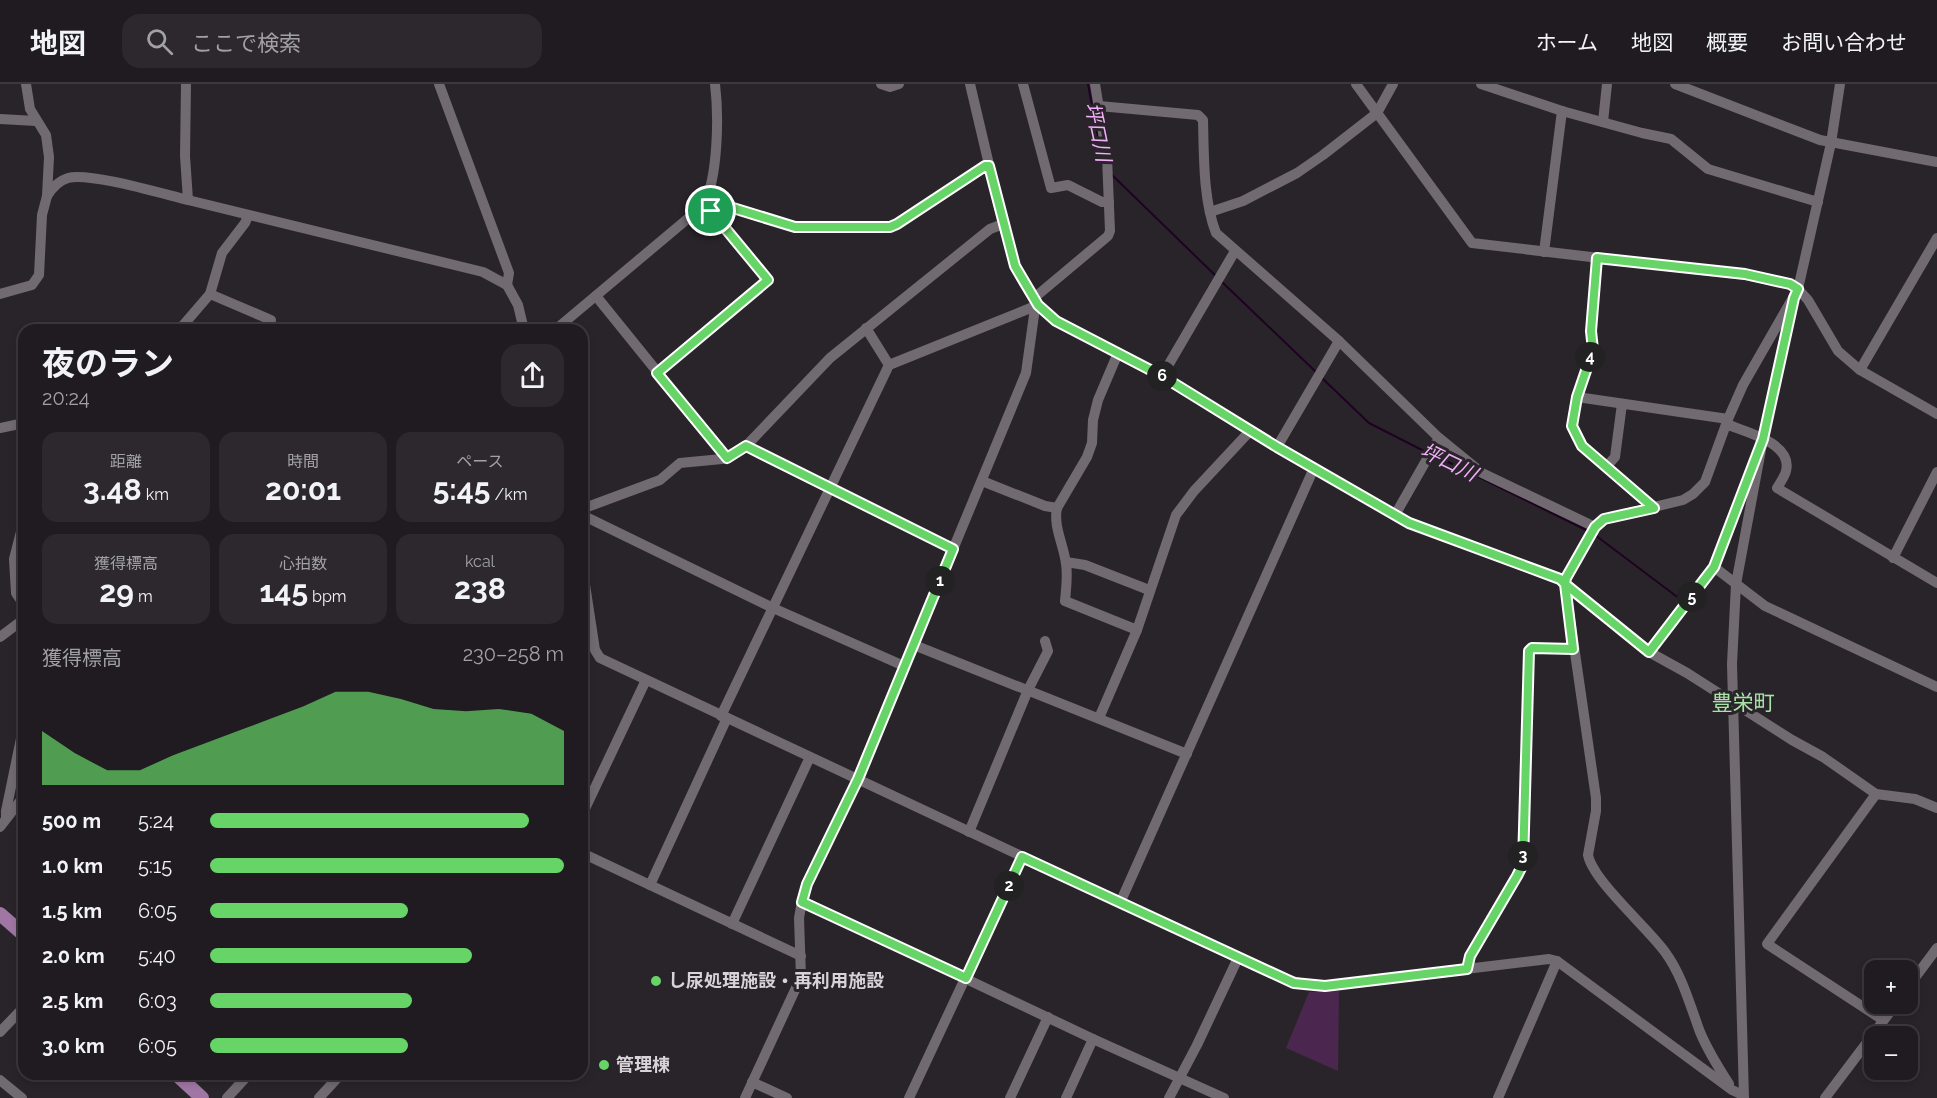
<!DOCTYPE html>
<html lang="ja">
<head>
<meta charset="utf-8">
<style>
  :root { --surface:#1f1b20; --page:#2c282d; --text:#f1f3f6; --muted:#a1a1a5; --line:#3c393e; --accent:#66d467 }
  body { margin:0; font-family:Raleway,"Noto Sans JP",sans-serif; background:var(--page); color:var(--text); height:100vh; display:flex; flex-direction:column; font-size:22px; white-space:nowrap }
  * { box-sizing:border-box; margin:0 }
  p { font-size:20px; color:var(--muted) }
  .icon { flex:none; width:33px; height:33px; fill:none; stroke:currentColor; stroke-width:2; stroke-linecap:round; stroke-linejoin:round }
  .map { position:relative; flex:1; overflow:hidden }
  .drawer { position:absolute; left:18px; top:240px; width:570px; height:756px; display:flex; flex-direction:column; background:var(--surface); border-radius:18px; box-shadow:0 3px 9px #0003,0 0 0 2px var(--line) }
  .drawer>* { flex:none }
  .tools { position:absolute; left:1864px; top:876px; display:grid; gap:12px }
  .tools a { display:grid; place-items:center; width:54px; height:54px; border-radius:12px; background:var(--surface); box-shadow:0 3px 9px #0003,0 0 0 2px var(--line); font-size:30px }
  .pin { position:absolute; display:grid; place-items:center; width:51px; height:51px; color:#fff; margin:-26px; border:3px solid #fff; border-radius:50%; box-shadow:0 2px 6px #0007 }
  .km { position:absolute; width:30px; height:30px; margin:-15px; border-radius:50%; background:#222; color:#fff; font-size:16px; line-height:30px; text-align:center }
  .round { display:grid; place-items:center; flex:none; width:63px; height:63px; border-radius:18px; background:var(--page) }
  .headline { display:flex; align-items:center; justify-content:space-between; height:102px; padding:0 24px }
  h1 { font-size:33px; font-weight:700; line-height:45px }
  .figures { display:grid; grid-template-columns:repeat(3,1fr); gap:9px; height:102px; padding:6px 24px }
  .figures div { display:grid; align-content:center; border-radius:15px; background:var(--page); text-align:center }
  .figures b { font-size:30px; font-weight:700 }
  .figures small { font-size:16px; font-weight:400 }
  .figures p { font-size:16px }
  .chart { height:168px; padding:12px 24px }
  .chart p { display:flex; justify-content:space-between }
  .chart svg { width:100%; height:108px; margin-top:6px; fill:var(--accent); opacity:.7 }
  ul { padding:0 24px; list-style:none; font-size:20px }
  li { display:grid; grid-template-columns:96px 72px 1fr; align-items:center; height:45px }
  li i { height:15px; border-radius:8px; background:var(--accent) }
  header { display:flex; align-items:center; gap:36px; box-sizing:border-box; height:84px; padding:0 30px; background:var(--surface); border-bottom:2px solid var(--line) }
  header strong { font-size:28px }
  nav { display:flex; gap:33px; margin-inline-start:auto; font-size:21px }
  .search { width:420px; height:54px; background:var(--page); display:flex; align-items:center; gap:15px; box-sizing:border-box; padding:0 21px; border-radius:18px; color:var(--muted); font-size:22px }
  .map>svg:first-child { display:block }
  .green { fill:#4b274f }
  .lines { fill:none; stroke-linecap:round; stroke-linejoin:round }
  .stream { stroke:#1f0222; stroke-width:2 }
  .minor { stroke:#716b71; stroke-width:10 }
  .major { stroke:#a077a4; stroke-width:14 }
  .route-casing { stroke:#fff; stroke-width:12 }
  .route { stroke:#66d467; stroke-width:8 }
  .poi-dot { fill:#66d467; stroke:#29242a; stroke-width:2 }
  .labels { text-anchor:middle; stroke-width:6; stroke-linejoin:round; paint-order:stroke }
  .poi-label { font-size:18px; font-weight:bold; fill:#d7d3d7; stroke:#29242a; text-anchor:start }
  .water-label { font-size:20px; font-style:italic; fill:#f3aff9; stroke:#29242a }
  .quarter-label { font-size:21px; fill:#aae3a8; stroke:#29242a }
</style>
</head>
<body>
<header>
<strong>地図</strong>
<div class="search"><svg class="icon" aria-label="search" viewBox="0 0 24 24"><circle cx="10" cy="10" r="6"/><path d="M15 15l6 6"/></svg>ここで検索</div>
<nav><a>ホーム</a><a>地図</a><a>概要</a><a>お問い合わせ</a></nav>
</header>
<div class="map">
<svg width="1937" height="1014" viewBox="0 0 1937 1014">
  <rect width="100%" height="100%" fill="#29242a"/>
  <path class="green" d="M1339,907L1338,987L1286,964L1309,908Z"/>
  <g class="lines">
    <g class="stream">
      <path d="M1088,0L1103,82"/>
      <path d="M1111,90L1217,193"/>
      <path d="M1222,198L1316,288"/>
      <path d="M1322,294L1369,339L1426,368"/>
      <path d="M1434,371L1588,447"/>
      <path d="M1595,451L1684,518"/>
    </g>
    <g class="minor">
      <path d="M26,0L30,25L46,51L49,73L47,112C52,104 58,97 68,94C89,88 163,110 188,116L185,72L186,0"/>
      <path d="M439,0L509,189L507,201"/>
      <path d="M881,0L890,3L899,0"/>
      <path d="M1023,0L1051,104L1068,101L1102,118H1109"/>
      <path d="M1356,0L1472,159L1745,191L1790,200L1798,205L1808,216L1838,267L1860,286L1937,330"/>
      <path d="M1481,0L1562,27L1642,49L1671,55L1708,85L1818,118"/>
      <path d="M1675,0L1820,56L1937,78"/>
      <path d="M1099,22L1198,31L1203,36C1204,71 1203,116 1216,149L1339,257L1439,354L1482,389L1595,443"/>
      <path d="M0,35L36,37"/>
      <path d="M1603,38L1607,0"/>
      <path d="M188,116L483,188L507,201L518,221L524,246"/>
      <path d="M707,116L795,143H890L897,140L985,83L989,82"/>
      <path d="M1210,128L1243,117L1297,89L1323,71L1377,29L1393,0"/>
      <path d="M1003,140L1015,182L1023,198L1038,221L1056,237L1162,292L1277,363L1409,439L1560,495L1649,568L1687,589L1792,656L1823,673L1876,710L1915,715L1937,724"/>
      <path d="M1544,168L1562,27"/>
      <path d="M1597,174L1591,247L1593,266L1577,313L1572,342L1582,362L1654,424"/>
      <path d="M0,210L32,201L39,191L42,131L47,112"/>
      <path d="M210,210L271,236"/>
      <path d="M596,212L727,374"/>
      <path d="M1034,214L1108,152L1110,147L1107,73L1095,0"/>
      <path d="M866,244L889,281"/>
      <path d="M179,246L210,210L222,169L245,139L248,132"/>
      <path d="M555,246L704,121C718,92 719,33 715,0"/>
      <path d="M1860,286L1937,154"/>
      <path d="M657,289L768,196L711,127L704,121"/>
      <path d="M1162,292L1235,167"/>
      <path d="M1577,313L1728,335"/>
      <path d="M1726,340C1746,348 1793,359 1786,387C1785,392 1780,399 1777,404L1937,499"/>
      <path d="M0,344L24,339"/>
      <path d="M746,362L953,465"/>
      <path d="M1277,363L1339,257"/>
      <path d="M1607,382L1615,373L1622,320"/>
      <path d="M982,397L1045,422L1057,424L1087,373L1092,359L1093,336L1098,316L1118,269"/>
      <path d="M1057,424C1053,443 1064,461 1066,480C1068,492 1066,505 1065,517L1137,546"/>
      <path d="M582,425L660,396L680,379L722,375L746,362L830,274L990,145L1003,140L970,0"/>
      <path d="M582,431L773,524L904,582"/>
      <path d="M1395,431L1439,354"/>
      <path d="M24,436L14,475L16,509L24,521"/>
      <path d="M1893,474L1937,388"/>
      <path d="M1066,478L1085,481L1149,506"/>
      <path d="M582,481L595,566L600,574L1238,874C1266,887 1293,902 1325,902L1549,875L1557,877L1732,1006L1743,1011"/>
      <path d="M1714,483L1765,522L1937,603"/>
      <path d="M0,553L24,535"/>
      <path d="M914,561L1187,670"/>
      <path d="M1649,568L1714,483L1754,380"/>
      <path d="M721,632L889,281L1038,221"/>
      <path d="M727,634L650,801L801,872"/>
      <path d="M1099,634L1137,546L1176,431L1194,407L1250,347"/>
      <path d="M1876,710L1767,860L1883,936"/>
      <path d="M582,731L646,596"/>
      <path d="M6,734V727L24,640"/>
      <path d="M0,743L24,712"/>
      <path d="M969,748L1028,606L1048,567L1045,557"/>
      <path d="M582,769L650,801"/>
      <path d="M802,817L1093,955L1224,1014"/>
      <path d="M1120,819L1314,384"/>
      <path d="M732,840L810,673"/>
      <path d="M1467,885L1470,872L1523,780L1529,567L1532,564L1573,565"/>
      <path d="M1908,903L1937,864"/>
      <path d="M0,948L24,923"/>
      <path d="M0,996L22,1014"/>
      <path d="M752,998L787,1014"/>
      <path d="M1729,1000C1718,983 1708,967 1700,948C1690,921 1682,891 1665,868C1648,844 1593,797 1588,771L1596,727V714L1565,500L1566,494L1595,443L1604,435L1683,416L1693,410L1705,398L1728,335L1743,301L1798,205L1831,59L1840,0"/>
      <path d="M227,1014L249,990"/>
      <path d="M319,1014L341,990"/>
      <path d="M745,1014L801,893L799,834L802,817L807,800L858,695L1026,289L1035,224"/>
      <path d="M909,1014L1022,773"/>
      <path d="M1010,1014L1048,933"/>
      <path d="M1066,1014L1093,955"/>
      <path d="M1169,1014L1197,961L1238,874"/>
      <path d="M1498,1014L1557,877"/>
      <path d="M1744,1014L1732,580L1736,500L1763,355L1791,226"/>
      <path d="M1825,1014L1896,920"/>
    </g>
    <g class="major">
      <path d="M0,830L24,851"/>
      <path d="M176,990L202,1014"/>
    </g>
  </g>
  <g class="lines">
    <g class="route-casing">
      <path id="route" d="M711,127L768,196L657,289L727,374L746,362L953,465L858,695L807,800L802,818L966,894L1022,773L1294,899L1325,902L1467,885L1470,872L1517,792L1523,780L1529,567L1532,564L1573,565L1565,500L1566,494L1595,443L1604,435L1654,424L1582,362L1572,342L1577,313L1593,266L1591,247L1597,174L1745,190L1790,200L1798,205L1794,214L1763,355L1714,483L1649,568L1565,500L1560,495L1409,439L1277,363L1162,292L1056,237L1038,221L1015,182L989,82H985L897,140L890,143H795L707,116L704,122L711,127"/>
    </g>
    <use href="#route" class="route"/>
  </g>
  <g class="poi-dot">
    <circle cx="656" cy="897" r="6"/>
    <circle cx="604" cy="981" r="6"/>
  </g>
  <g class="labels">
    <g class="poi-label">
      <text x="668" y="903">し尿処理施設・再利用施設</text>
      <text x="616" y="987">管理棟</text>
    </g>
    <g class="water-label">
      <text transform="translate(1098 48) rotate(78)" y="7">坪口川</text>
      <text transform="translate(1449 378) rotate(26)" y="7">坪口川</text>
    </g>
    <g class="quarter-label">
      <text x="1743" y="626">豊栄町</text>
    </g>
  </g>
</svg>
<div class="tools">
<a>+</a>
<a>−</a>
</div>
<div class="pin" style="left:711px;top:127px;background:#1e9e55"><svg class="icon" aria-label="arrive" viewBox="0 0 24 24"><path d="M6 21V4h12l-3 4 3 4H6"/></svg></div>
<b class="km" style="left:940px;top:497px">1</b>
<b class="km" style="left:1009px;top:802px">2</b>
<b class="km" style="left:1523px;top:772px">3</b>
<b class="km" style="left:1590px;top:273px">4</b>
<b class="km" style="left:1692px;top:513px">5</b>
<b class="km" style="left:1162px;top:292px">6</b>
<section class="drawer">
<div class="headline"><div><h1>夜のラン</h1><p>20:24</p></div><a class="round"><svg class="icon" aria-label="share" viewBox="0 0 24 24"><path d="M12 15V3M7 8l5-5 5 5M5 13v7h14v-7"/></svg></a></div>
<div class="figures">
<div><p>距離</p><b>3.48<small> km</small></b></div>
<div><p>時間</p><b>20:01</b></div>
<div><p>ペース</p><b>5:45<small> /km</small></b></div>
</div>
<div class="figures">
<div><p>獲得標高</p><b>29<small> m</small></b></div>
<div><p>心拍数</p><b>145<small> bpm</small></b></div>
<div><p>kcal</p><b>238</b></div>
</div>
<div class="chart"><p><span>獲得標高</span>230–258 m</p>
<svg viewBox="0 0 160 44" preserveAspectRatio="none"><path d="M0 44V22L10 31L20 38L30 38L40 32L50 27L60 22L70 17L80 12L90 6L100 6L110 9L120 13L130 14L140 13L150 15L160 22V44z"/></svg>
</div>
<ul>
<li><b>500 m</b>5:24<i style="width:90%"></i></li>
<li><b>1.0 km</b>5:15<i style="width:100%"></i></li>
<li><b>1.5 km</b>6:05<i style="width:56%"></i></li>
<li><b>2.0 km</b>5:40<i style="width:74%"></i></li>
<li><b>2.5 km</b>6:03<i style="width:57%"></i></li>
<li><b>3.0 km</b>6:05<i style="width:56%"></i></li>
</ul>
</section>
</div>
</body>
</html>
